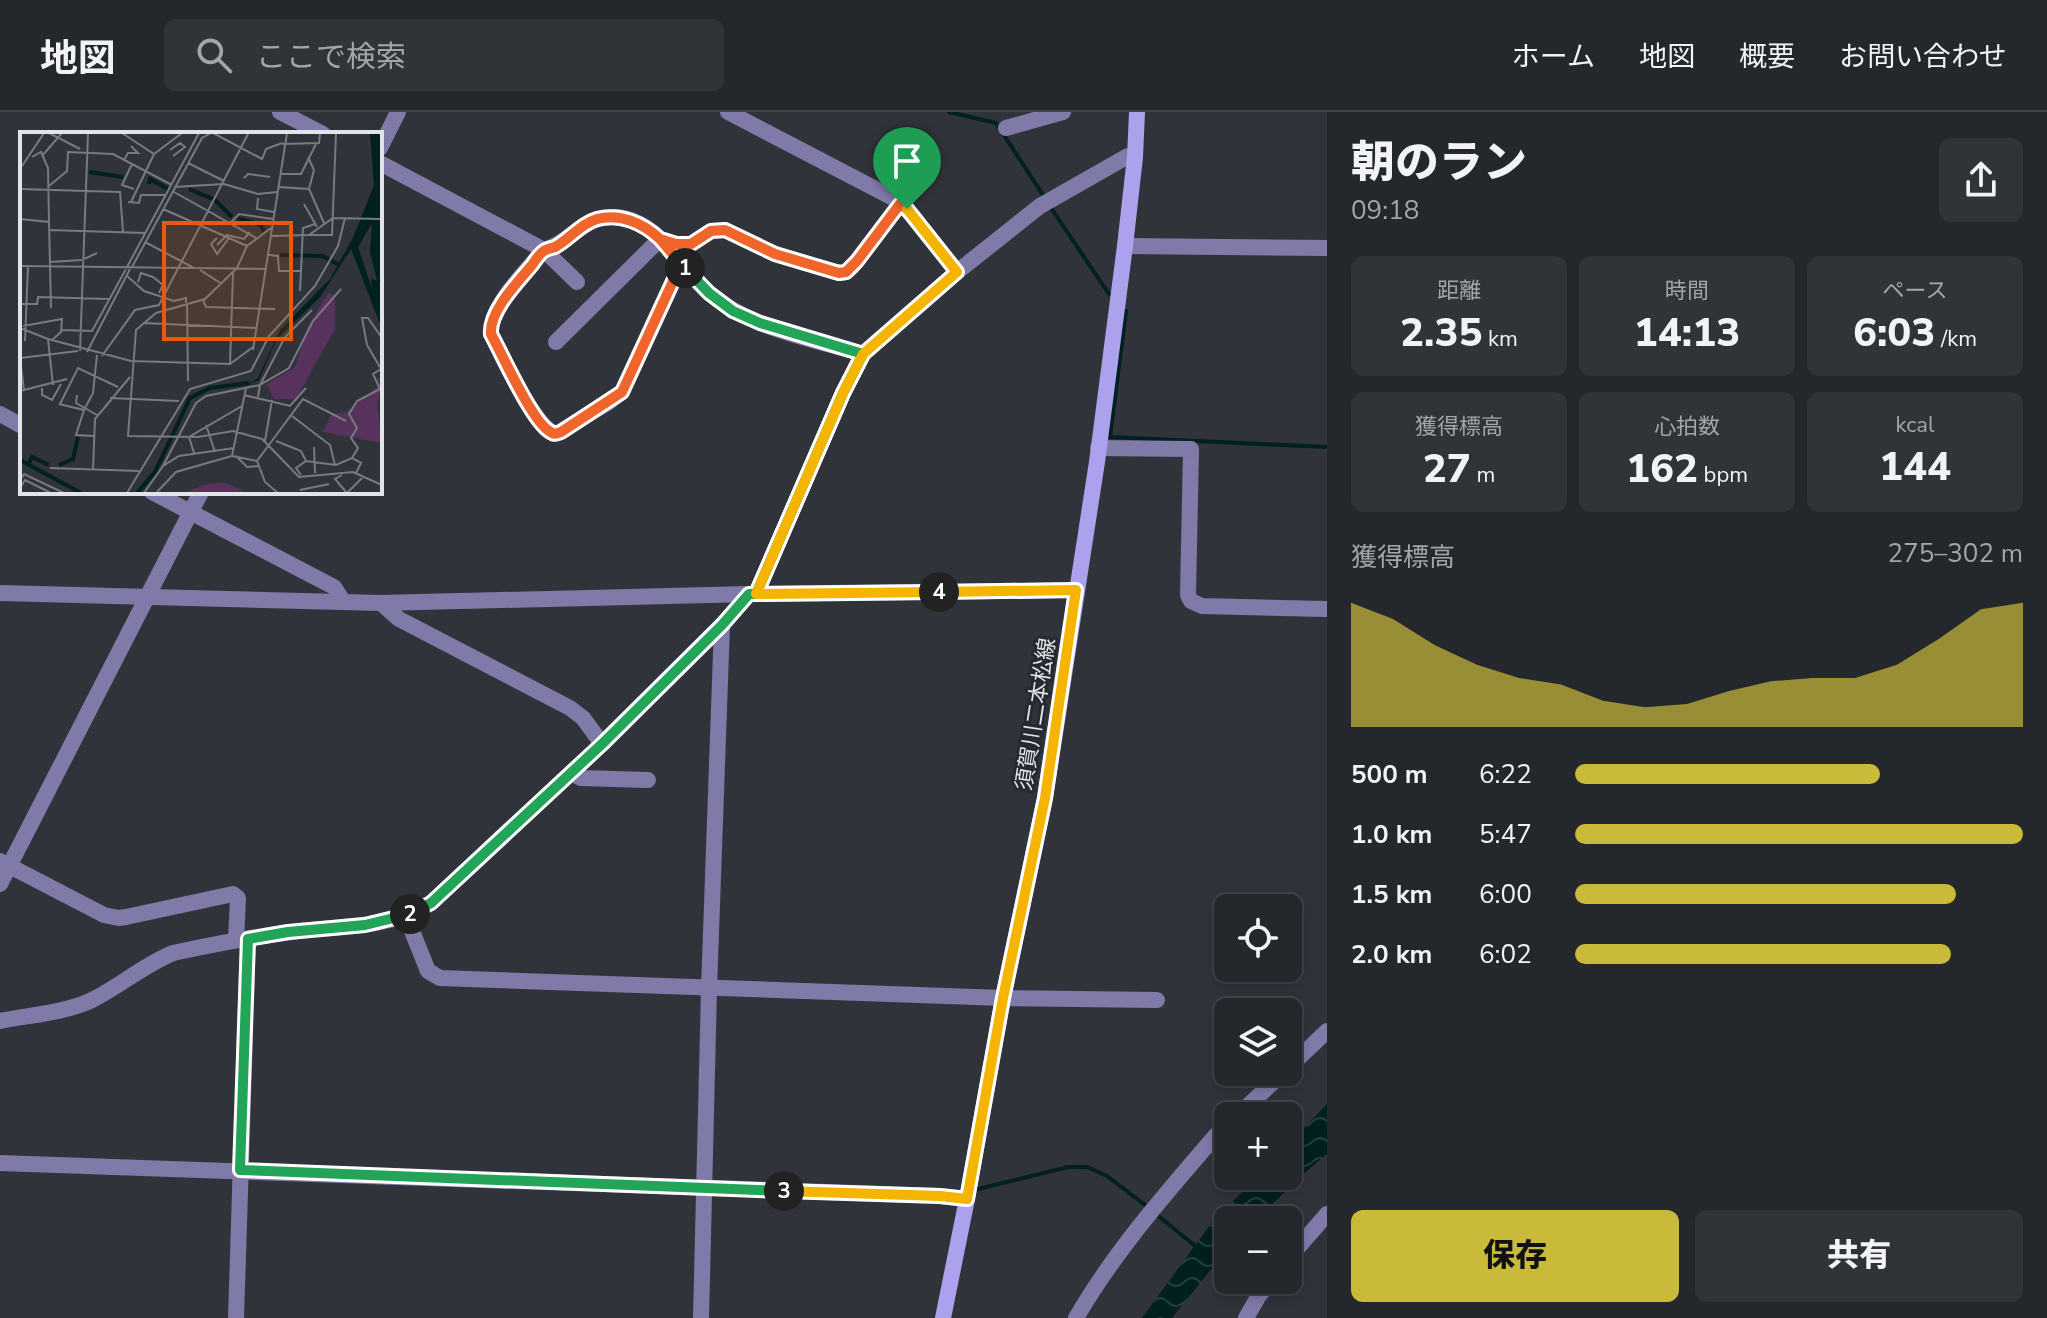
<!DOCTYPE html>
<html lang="ja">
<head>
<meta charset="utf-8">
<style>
  :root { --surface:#24272c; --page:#303338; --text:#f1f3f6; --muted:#a3a5a9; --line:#414448; --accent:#caba3a }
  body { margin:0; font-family:"Nunito Sans","Noto Sans JP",sans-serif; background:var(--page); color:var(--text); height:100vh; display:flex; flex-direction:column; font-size:30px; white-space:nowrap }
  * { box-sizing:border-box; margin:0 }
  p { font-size:26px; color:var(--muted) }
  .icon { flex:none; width:44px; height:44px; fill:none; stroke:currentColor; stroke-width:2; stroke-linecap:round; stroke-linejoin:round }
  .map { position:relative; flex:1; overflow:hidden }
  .panel { display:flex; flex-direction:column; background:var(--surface); width:720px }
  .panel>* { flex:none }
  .buttons { position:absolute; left:1214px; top:782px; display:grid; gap:16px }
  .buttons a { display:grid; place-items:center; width:88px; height:88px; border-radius:12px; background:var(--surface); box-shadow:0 4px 12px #0003,0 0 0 2px var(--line); font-size:40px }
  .pin { position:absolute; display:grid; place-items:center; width:68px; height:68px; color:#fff; margin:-82px -34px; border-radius:50% 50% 50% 0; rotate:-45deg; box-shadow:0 0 8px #0007 }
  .pin .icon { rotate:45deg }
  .km { position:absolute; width:40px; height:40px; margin:-20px; border-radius:50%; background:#222; color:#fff; font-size:22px; line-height:40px; text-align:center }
  .round { display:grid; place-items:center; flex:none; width:84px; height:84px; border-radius:12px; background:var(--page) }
  .head { display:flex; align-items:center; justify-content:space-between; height:136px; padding:0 24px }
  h1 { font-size:44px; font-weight:800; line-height:60px }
  .metrics { display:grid; grid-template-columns:repeat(3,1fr); gap:12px; height:136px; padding:8px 24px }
  .metrics div { display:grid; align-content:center; border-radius:12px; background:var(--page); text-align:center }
  .metrics b { font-size:40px; font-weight:800 }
  .metrics small { font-size:22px; font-weight:400 }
  .metrics p { font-size:22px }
  .chart { height:224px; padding:16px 24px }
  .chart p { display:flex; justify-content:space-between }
  .chart svg { width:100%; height:144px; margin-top:8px; fill:var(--accent); opacity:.7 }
  .button { display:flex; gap:16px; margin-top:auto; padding:16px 24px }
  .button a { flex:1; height:92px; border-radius:12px; background:var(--accent); color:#111; font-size:32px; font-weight:800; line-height:92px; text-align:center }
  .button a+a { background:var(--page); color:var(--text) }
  ul { padding:0 24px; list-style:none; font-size:26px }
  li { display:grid; grid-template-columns:128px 96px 1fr; align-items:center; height:60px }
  li i { height:20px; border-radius:10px; background:var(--accent) }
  header { display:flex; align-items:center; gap:48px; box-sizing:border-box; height:112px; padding:0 40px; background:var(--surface); border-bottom:2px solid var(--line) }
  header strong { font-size:38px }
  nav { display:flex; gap:44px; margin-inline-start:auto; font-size:28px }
  .search { width:560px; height:72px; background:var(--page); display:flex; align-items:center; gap:20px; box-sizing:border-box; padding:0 28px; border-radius:12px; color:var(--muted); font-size:30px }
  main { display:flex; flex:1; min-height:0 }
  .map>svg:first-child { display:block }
  .water { fill:url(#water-waves) }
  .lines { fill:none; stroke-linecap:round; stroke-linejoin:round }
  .stream { stroke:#001f1f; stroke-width:4 }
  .minor { stroke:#807aa9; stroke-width:16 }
  .tertiary { stroke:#807aa9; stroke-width:16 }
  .secondary { stroke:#aca1ec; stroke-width:16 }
  .split-1-casing { stroke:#fff; stroke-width:16 }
  .split-2-casing { stroke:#fff; stroke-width:16 }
  .split-3-casing { stroke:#fff; stroke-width:16 }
  .split-4-casing { stroke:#fff; stroke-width:16 }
  .split-5-casing { stroke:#fff; stroke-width:16 }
  .split-1 { stroke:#f0652b; stroke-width:10 }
  .split-2 { stroke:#22a559; stroke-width:10 }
  .split-3 { stroke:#22a559; stroke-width:10 }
  .split-4 { stroke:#f5b400; stroke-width:10 }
  .split-5 { stroke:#f5b400; stroke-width:10 }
  .labels { text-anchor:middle; stroke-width:6; stroke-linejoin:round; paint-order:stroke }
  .street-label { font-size:22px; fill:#e1e4e8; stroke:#262a30 }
  .inset-river { fill:none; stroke:#001f1f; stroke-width:4 }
  .inset-road { fill:none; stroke:#777a80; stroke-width:2 }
  .view { fill:#e8590c; fill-opacity:0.15; stroke:#e8590c; stroke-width:4 }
  .inset-edge { fill:none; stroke:#e1e4e8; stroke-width:4 }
</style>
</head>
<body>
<header>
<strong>地図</strong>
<div class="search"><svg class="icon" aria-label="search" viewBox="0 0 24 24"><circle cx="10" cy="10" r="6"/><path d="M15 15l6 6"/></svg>ここで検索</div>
<nav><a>ホーム</a><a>地図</a><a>概要</a><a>お問い合わせ</a></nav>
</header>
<main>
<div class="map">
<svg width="1327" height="1206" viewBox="0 0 1327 1206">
  <defs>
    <pattern id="water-waves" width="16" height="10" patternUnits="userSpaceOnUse" patternTransform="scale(2)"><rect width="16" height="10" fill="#001f1f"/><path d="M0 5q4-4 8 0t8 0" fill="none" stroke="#253f40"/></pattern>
  </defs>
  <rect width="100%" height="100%" fill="#30343a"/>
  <path class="water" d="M1327,992V1042L1301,1064L1256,1108H1228V1136L1172,1206H1142L1210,1113L1258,1064H1288V1033Z"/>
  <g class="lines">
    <g class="stream">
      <path d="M949,0L996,11L1045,86"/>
      <path d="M1049,93L1109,182"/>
      <path d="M1126,199L1110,325L1327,335"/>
      <path d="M974,1078L1068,1055H1087L1107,1064L1149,1096"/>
      <path d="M1156,1102L1199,1137"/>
    </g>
    <g class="minor">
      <path d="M280,0L323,22"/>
      <path d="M728,0L895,87L911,102L957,160"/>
      <path d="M1006,16L1063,0"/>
      <path d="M380,36L398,0"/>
      <path d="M380,51L544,138C572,130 583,103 616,105C659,108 680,156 709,181C749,216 813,227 863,242"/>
      <path d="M577,170L544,138C528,157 489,195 491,222C503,245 533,314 556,322L609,290L622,280L681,152"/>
      <path d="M556,230L660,127L676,132H691L711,119L725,118L775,142L839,161L846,160L852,155L900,92"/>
      <path d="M0,302L22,314"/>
      <path d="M1098,336L1191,337L1188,483L1191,489L1202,494L1327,497"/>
      <path d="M152,380L334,475L343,489"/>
      <path d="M756,482L843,281L863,242L957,160L1040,94L1128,44L1135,45"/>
      <path d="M381,491L399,507L570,596L583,606L602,632"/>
      <path d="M571,661L581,666L648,668"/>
      <path d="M0,749L104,803L119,806L126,805L233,782L238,786L236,828"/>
      <path d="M0,772L201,380"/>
      <path d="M406,804L428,859L440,866L1003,886L1157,888"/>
      <path d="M0,909C29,903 65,901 92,888C120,874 144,853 173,841C210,833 247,826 284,821C336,813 383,819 431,791L602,632L722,513L749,482"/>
      <path d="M1288,956L1327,919"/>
      <path d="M1237,1004L1284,960"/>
      <path d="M0,1051L940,1084L967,1087"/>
      <path d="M1288,1147L1327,1102"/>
      <path d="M236,1206L248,827"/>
      <path d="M701,1206L709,877L722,513"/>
      <path d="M1076,1206C1115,1139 1166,1081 1217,1022L1228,1012"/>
      <path d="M1246,1206L1258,1185L1272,1168"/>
    </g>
    <g class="tertiary">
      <path d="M1125,134L1327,136"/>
      <path d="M0,481L381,491L749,482L1076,478"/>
    </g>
    <path class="secondary" d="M943,1206L967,1087L1003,886L1045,686L1097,350L1125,134L1135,45L1137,0"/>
  </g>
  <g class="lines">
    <g class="split-1-casing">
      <path id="split-1" d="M685,156L660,127C643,111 620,101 597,107C580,112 570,127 555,135C552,136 546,137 544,139C539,142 535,149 532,153C518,170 489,199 491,222C503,244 531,307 549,319C555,323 554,322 561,320L622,280L681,152L660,127L676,132H691L711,119L725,118L775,142L839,161L846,160L857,149L900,92L907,97"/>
    </g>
    <g class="split-2-casing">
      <path id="split-2" d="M410,802L431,791L602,632L722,513L749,482H756L843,281L863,242L760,211L733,199L709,181L685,156"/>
    </g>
    <g class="split-3-casing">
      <path id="split-3" d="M410,802L365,813L288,820L248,827L240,1058L784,1079"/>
    </g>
    <g class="split-4-casing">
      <path id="split-4" d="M784,1079L940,1084L967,1087L1003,886L1045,686L1076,478L939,480"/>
    </g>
    <g class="split-5-casing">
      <path id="split-5" d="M907,97L957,160L863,242L843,281L756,482L939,480"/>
    </g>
    <use href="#split-1" class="split-1"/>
    <use href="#split-2" class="split-2"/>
    <use href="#split-3" class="split-3"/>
    <use href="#split-4" class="split-4"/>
    <use href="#split-5" class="split-5"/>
  </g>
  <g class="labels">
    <g class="street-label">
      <text transform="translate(1035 602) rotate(-81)" y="8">須賀川二本松線</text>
    </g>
  </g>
  <g transform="translate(20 20)">
    <rect width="362" height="362" fill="#30343a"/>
    <path d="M308,161L315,163V197L276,267H254L247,252L275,235L288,194ZM357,246L362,248L357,274L362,311L303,300L311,283L326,280L357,255ZM204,350L227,361H164L183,353Z" fill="#57325d"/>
    <path d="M350,1H361L362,11V197L331,117L300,165L256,208L239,248L227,253L238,246L260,198L310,147L333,106L354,53ZM352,91L350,120L357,149L351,146L352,157L338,115Z" fill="#001f1f" fill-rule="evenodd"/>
    <path class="inset-river" d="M69,40L103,45M129,52L130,47L148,57M169,57L195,68L212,85M218,87L240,92L244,99M260,123L303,124L319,133M0,328L61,361M9,331L12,325L29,333M39,333L53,327L58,305M117,361L135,340L170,266L190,256L229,251"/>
    <path class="inset-road" d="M29,1L60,17M102,1L134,22L162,1M193,1L242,27L246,17L262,11M223,1H274M262,12L299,11L300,1M150,18L160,11L165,15L153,24M22,24L42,1M12,25L21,20L28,36L29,89M288,25L294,38L289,57L304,91M104,28L108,21H118L111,14M168,31L204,49M112,32L102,53L114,57M0,37L24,1M260,42H281L296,12M224,46L228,42L250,45M29,54L47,39L48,20L93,22L152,53M154,55L204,52L238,62L257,60M258,55L289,57M0,57L100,60L103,100M154,60L236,106M238,66L237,77L254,80M108,70L119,71L121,63H145M111,70L134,22M284,72L297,95M143,77L227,114M0,87L29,90L31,176M211,90L219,82L253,87M29,98L125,101M289,103H312L316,1M252,104L289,103L313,86L362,87M197,106L191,112L197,122L209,106M125,110L174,136M197,113L207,103L224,107L230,100M249,123L258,124L259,139H281M30,130L62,128L77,121M0,134L247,137M107,135L179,1M112,135L182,6L191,1M216,137L185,167L136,181L116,198L108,304L178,305L213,299L242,307L279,345L333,340L362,353M180,138L202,152M216,138L227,114L251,96M107,144L124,159L154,169L166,166V171M118,150L121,141L133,145L143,153L139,161M280,159L283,96L295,92M183,168L186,175L255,177M167,171L168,249M0,172H17L18,165L89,167M123,191L237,196M3,194L42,187L41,200L31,209M0,196L28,207L33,253M42,198L72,199L106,137M28,207L111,229L210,232L233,215M5,209L8,134M233,218L267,1M60,219L68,1M67,220L110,137M82,224L115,178L139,173L228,2M0,226L58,219M0,227L4,258M210,232L213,141M22,256V263L32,268L41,252M0,259L47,247M57,263L56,271L77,283M224,263L270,274L286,256M238,265L240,253L269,236L293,189L321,157M90,266L159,269M39,272L64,278L73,261L77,223M40,272L58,236L98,255M64,278L56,303L74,304M272,284L310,313L315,333M186,293L195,320M245,309L252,268M256,309L281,319L286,329M294,315L295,341M174,321L169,305L222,274M212,324L237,329L245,350L258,361M216,324L227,335L239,334M332,326L338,316L331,306L337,296L329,282L337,269L360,257L353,242L361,237L347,213L342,186H348L362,206M237,329L283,267L326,289M143,334L176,271L186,264L240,253L265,205L292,178M30,336L119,339M73,338L75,287L110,245M281,343L276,336L286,329L316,333L332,326L341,331L336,341M322,343L315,347L327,361M0,348L4,342L44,361M0,356L5,348L31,361M280,358L309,352M107,361L170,257L231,239L249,204L295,154L318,114L325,86M124,361L143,334L159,324L214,316M136,361L156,340L212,324L226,256M327,361L344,344"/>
    <path class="view" d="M144,91H271V207H144Z"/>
    <rect width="362" height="362" class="inset-edge"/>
  </g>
</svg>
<div class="buttons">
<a><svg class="icon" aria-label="locate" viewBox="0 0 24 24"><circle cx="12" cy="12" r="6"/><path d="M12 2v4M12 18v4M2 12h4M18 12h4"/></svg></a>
<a><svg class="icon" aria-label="layers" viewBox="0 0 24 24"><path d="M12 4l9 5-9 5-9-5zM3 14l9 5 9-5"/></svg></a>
<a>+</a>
<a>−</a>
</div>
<div class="pin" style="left:907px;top:97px;background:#1e9e55"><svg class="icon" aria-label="arrive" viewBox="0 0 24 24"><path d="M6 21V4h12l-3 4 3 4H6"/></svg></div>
<b class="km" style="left:685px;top:156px">1</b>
<b class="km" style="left:410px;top:802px">2</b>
<b class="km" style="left:784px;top:1079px">3</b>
<b class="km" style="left:939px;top:480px">4</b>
</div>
<section class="panel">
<div class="head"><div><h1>朝のラン</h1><p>09:18</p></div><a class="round"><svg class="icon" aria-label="share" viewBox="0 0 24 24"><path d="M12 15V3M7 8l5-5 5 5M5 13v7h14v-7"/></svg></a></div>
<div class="metrics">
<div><p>距離</p><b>2.35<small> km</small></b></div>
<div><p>時間</p><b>14:13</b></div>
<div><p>ペース</p><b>6:03<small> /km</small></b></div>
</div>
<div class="metrics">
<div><p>獲得標高</p><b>27<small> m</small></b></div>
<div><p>心拍数</p><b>162<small> bpm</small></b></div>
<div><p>kcal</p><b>144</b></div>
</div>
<div class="chart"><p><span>獲得標高</span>275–302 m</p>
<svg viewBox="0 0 160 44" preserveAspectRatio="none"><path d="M0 44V6L10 11L20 19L30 25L40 29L50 31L60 36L70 38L80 37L90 33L100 30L110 29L120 29L130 25L140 17L150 8L160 6V44z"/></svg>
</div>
<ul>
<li><b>500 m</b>6:22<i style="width:68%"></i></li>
<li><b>1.0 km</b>5:47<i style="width:100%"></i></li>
<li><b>1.5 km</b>6:00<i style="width:85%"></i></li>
<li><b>2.0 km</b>6:02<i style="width:84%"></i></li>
</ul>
<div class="button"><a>保存</a><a>共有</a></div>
</section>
</main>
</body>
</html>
